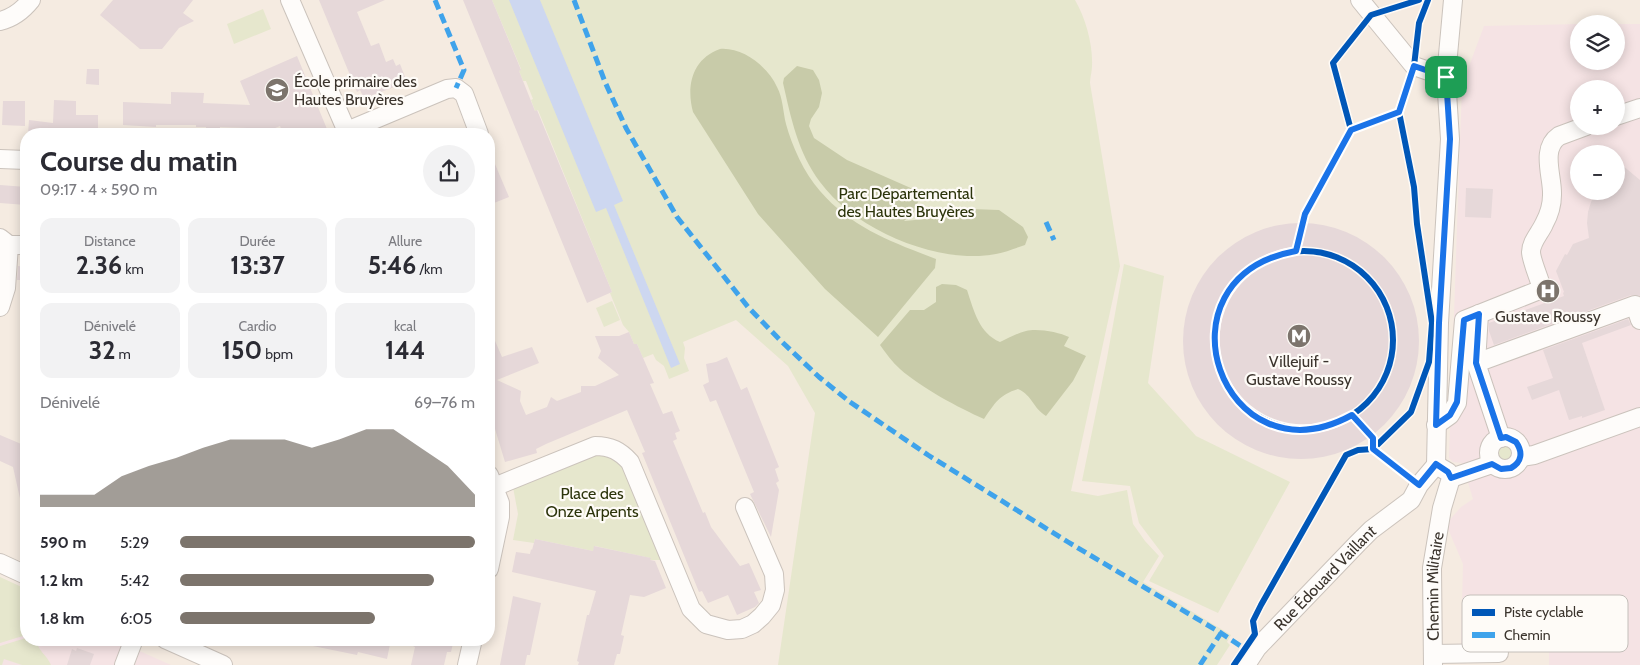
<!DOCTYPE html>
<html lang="fr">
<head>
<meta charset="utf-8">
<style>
  :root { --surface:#fff; --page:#f2f2f3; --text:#2b2b33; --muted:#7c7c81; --accent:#7c746c }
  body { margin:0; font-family:Cabin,sans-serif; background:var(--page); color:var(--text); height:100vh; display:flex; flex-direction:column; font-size:19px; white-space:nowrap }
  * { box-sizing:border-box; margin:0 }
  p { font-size:16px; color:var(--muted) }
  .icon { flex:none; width:28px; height:28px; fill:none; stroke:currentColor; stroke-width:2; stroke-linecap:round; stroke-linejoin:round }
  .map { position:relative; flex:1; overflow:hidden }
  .details { position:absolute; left:20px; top:128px; width:475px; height:518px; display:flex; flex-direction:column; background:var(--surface); border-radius:20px; box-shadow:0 2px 12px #0003 }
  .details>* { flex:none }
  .controls { position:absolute; left:1570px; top:15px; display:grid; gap:10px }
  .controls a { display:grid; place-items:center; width:55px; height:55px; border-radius:50%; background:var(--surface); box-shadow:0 2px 12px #0003; font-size:25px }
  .pin { position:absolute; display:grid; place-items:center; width:42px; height:42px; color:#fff; margin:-21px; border-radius:10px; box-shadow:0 2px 8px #0006 }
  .round { display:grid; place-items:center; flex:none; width:52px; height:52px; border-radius:26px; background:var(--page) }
  .head { display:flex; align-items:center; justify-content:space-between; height:85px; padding:0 20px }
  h1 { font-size:28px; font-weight:800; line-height:38px }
  .metrics { display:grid; grid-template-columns:repeat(3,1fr); gap:8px; height:85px; padding:5px 20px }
  .metrics div { display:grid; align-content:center; border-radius:12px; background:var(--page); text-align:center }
  .metrics b { font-size:25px; font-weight:800 }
  .metrics small { font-size:14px; font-weight:400 }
  .metrics p { font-size:14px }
  .chart { height:140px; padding:10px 20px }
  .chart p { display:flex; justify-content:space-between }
  .chart svg { width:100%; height:90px; margin-top:5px; fill:var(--accent); opacity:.7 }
  ul { padding:0 20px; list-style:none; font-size:16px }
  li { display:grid; grid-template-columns:80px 60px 1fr; align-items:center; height:38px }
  li i { height:12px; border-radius:6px; background:var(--accent) }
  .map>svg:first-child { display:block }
  .medical { fill:#f5e3e4; fill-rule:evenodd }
  .green { fill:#e6e7cd }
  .forest { fill:#c8cba9 }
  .water { fill:#cdd7f0 }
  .building { fill:#e6d8d9 }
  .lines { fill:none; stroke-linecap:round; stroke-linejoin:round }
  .minor-casing { stroke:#cbc3bc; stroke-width:20 }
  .minor { stroke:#fefcfa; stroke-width:18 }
  .quiet { stroke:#3fa3eb; stroke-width:5; stroke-dasharray:10 5; stroke-linecap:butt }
  .cycleway-casing { stroke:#fefbf7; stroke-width:9 }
  .cycleway { stroke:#0057b8; stroke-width:6 }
  .route-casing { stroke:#fff; stroke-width:10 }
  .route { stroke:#1a73e8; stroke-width:6 }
  .labels { text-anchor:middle; stroke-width:4.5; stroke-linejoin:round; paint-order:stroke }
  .poi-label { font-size:16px; fill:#3b342d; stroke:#fefbf7 }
  .park-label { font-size:16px; fill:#2c340b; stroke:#fefbf7 }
  .street-label { font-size:16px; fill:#3b342d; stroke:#fefbf7 }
  .key { fill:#fefbf7; stroke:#c4bfba; stroke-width:1 }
  .key-label { font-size:14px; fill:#3b342d }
</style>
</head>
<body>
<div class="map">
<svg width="1640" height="665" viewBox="0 0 1640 665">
  <rect width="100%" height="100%" fill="#f5ebe1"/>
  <g class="medical">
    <path d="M1579,24V61H1616V24H1603H1640V665H1549V648L1461,647L1463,564L1446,524L1461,507L1473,499L1462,463L1453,462L1449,458L1462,85L1484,26ZM1579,89H1616V126H1579ZM1579,154H1616V191H1579Z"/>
    <path d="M0,578L26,590V639H127L135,649L171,665H0Z"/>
  </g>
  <g class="green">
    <path d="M492,0H1075C1086,19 1093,45 1092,66C1092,72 1090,77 1090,83L1120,266L1071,491L1098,496L1127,490L1133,524L1145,541L1159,556L1143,582L1231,635L1227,642L1230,645L1217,665H778L815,413L788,366L736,320L683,342L685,348L684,358L689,371L669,379L664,366L656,360L653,354L643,358L637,344H634L629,332L623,325L610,293L612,292L538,110L535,111L531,100L533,99L526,81H523L519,71L521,69Z"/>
    <path d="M263,9L271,29L234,44L227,24Z"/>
    <path d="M1124,264L1164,276L1148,383L1196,436L1290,482L1218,613L1149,581L1164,556L1139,523L1130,486L1082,481L1107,358Z"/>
    <path d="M612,301L620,320L604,327L596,308Z"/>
    <circle cx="1506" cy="453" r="10"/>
    <path d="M599,453L623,463L663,560H650V558L595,546L593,551L535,539L534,543L513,540L518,514L513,487Z"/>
    <path d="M0,577L26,589V635L0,643Z"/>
    <path d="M26,638L36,639C38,652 46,653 51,665H22L4,659L2,665H0V646Z"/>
  </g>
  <g class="forest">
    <path d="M720,49C743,47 768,67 777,87C783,98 783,112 786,124C792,146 804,173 820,191C852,228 892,242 936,259L935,268L878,337L825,289L758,214L693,112C686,86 692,59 720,49Z"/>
    <path d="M797,66L813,70L819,80L822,93L819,107L811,119L809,126L814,138L847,160L913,189L918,202L914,212L904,221L937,218L972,209L999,210L1023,227L1028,237L1025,245C1016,248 1006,252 996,254C938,265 855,230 820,182C798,153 791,118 783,83L784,78Z"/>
    <path d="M942,284L956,285L967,290C974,311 979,333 1000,342C1009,338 1017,333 1026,331C1037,328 1059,332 1069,337L1064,346L1086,356L1073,381L1046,416C1032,407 1033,396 1018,389C999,395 995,403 984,419C959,408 920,387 900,369C892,362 886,353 880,345L910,310H924L936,302V287Z"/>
  </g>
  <path class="water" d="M509,0H540L623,201L614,205L680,364L671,368L606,208L596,212Z"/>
  <g class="building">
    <path d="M113,0H193L183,13L194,21L179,28L162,49H140L100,15Z"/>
    <path d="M319,0H385L357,12L371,46L379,43L386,62L393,59L396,66L400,64L407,82L368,97V96L364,98L360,90L357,92Z"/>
    <path d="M463,0H492L521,70L519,71L535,111L537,110L612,292L587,303Z"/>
    <path d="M297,56L329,134H283L280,126L261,134H249L247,128L220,127V131H206V127H196V125H156V127L123,125V102L171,104V92L204,93L203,103L250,105L240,81Z"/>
    <path d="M87,69H99V85L86,84Z"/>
    <path d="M54,100L76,101V115H98V134H84V130L68,129L67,134H28L29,120L53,123Z"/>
    <path d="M3,101H25V126L2,125Z"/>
    <path d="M489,150L509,197L489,205Z"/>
    <path d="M1616,160L1640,180V296L1631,295L1494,345L1489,331V323L1564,296L1563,293L1564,292L1556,271L1565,254L1567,255L1573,244L1589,238L1587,223L1588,212L1591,202L1596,191H1616Z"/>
    <path d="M0,185L26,187V205L0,203Z"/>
    <path d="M1466,188L1493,189L1491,218L1465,217Z"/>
    <circle cx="1301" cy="341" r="118"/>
    <path d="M18,266L26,267V280H17Z"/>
    <path d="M1628,319L1631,325L1582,343L1605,410L1582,418V416L1569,420L1559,390L1532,400L1527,387L1553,378L1543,350Z"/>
    <path d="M489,327L502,357L532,347L539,363L497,380L521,391L520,401L526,415L547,407L551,397L557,401L581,392V386H595L619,375L598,358L601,351L595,336H619L629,332L634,344H637L654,383L650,384L663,414L672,411L677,424L680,431L675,433L677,439L673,441L703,513L705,512L711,527L740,566L749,563L761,590L754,592L759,603L755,607L737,615L728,595L708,603L702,591L699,592L642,453L645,452L627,410L546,444L536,449L537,453L505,462L492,419L493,418L489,408Z"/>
    <path d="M727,357L741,390L747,387L779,467L775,469L779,481L776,483L779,490L771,537L750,494L754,492L716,400L710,402L703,385L709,382L706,364L716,362Z"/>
    <path d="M0,435L26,446V502L21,503L13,467L0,461Z"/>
    <path d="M535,539L593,551L594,546L651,558L650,560L655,561L666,588L644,597L630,595L621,635L624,636L620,654H617L614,665H578L579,662L577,661L587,615H589L596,591L512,572L516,552L530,554L531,549L532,550Z"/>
    <path d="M513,596L541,603L530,655H527L525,665H500Z"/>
    <path d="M308,639H391L387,659L358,652L357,655L308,645Z"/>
    <path d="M414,639H454L451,652H447L444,665H411L415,647L413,646Z"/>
    <path d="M77,648L94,654L90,665H67L72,649L76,651Z"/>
  </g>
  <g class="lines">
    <g class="minor-casing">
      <g id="minor">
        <path d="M290,0L348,134"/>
        <path d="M1360,0L1414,66L1446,77"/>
        <path d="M0,21C13,18 23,10 31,0"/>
        <path d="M1616,116L1640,108"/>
        <path d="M347,131L447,89L456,88L464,94L479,134"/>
        <path d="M0,159L26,160"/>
        <path d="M0,238L9,245L6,288L0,307"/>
        <path d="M9,245H26"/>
        <path d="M1479,314L1476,363L1501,438"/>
        <path d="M1476,363L1635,305L1640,320"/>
        <path d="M1436,425L1450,415L1457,403L1464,320L1542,289C1540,280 1531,260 1531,252C1531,242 1540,233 1544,224C1549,215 1552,205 1552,195C1553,177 1540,149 1559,136L1586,126"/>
        <circle cx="1505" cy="453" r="16"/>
        <path d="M1521,457L1534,455L1640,417"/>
        <path d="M1436,465L1439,323L1450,139L1446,77L1453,0"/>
        <path d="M489,475L500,503V517L489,569"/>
        <path d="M1451,478L1492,464"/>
        <path d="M494,487L595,446C611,446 620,451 630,462L691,609L706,624L728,630L742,629L753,624L762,616L771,605L775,590L774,574L745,507"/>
        <path d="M0,563L26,575"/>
        <path d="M165,639L223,665"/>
        <path d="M1433,654L1499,653"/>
        <path d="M124,665L134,639"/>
        <path d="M467,665L473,639"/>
        <path id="s1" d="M1246,665L1257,648L1357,544L1371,530L1411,500L1419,485L1436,465"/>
        <path id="s2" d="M1433,665L1432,568L1442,508L1451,478L1448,472L1436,465"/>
      </g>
    </g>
    <use href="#minor" class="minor"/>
    <g class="quiet">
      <path d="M435,0L464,70L456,88"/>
      <path d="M574,0L605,82L626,128L677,217L748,307L779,339L819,377L850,402L928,455L1068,542L1221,633L1248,651"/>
      <path d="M1046,222L1054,240"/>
      <path d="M1200,665L1221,633"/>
    </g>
    <g class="cycleway-casing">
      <g id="cycleway">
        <circle cx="1304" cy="340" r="89"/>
        <path d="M1296,251L1305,214L1351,130L1333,63L1371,15L1419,0"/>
        <path d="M1352,415L1373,438V449L1419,485"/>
        <path d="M1234,665L1255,634L1253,621L1261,605L1346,455L1358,450L1373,449L1411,412L1429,362L1432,323L1417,224L1414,187L1399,112L1414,66L1419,23L1428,0"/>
      </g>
    </g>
    <use href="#cycleway" class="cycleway"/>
  </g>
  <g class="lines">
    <g class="route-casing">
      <path id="route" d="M1414,66L1446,77L1450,139L1439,323L1436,425L1450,415L1457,402L1464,320L1479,314L1476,363L1501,438L1506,437L1516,442C1523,452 1522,462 1511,468L1501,469L1492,464L1451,478L1448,472L1436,464L1419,485L1373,449V438L1352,415C1222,486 1149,278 1296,251L1305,214L1351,130L1399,112Z"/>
    </g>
    <use href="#route" class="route"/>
  </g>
  <defs>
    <g id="school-disc" transform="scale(1.25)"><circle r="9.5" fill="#7c746c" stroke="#fefbf7"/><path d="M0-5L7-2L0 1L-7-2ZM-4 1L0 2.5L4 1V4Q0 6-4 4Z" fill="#fff"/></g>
    <g id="hospital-disc" transform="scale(1.25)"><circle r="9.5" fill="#7c746c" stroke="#fefbf7"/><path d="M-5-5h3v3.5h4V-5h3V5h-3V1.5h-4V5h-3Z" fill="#fff"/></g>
    <g id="metro-disc" transform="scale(1.25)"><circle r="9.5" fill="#7c746c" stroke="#fefbf7"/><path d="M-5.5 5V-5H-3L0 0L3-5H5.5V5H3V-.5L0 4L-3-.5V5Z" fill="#fff"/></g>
  </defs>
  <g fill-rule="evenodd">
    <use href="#school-disc" x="277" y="90"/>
    <use href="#hospital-disc" x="1548" y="291"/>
    <use href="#metro-disc" x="1299" y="336"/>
  </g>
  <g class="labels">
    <g class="poi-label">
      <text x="294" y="87" text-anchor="start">École primaire des<tspan x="294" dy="18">Hautes Bruyères</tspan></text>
      <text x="1548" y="322">Gustave Roussy</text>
      <text x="1299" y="367">Villejuif -<tspan x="1299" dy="18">Gustave Roussy</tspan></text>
    </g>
    <g class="park-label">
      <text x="906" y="199">Parc Départemental<tspan x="906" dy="18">des Hautes Bruyères</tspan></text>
      <text x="592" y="499">Place des<tspan x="592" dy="18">Onze Arpents</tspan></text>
    </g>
    <g class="street-label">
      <text dy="6" stroke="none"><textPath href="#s1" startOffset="118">Rue Édouard Vaillant</textPath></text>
      <text dy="6" stroke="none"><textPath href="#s2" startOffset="79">Chemin Militaire</textPath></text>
    </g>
  </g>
  <rect x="1462" y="595" width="166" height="57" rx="8" class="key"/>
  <rect x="1472" y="609" width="23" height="7" fill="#0057b8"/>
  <rect x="1472" y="632" width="23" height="6" fill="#3fa3eb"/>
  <g class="key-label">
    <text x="1504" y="617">Piste cyclable</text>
    <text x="1504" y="640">Chemin</text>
  </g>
</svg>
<div class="controls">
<a><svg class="icon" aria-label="layers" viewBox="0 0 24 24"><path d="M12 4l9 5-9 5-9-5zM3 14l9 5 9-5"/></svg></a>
<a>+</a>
<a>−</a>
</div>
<div class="pin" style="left:1446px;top:77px;background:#1e9e55"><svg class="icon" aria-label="arrive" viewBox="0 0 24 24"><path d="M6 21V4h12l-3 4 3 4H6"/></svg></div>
<section class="details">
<div class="head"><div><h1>Course du matin</h1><p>09:17 · 4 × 590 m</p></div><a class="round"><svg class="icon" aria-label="share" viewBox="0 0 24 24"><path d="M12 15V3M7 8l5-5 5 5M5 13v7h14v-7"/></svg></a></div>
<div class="metrics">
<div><p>Distance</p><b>2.36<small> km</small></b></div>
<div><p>Durée</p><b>13:37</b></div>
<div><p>Allure</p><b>5:46<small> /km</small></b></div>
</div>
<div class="metrics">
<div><p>Dénivelé</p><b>32<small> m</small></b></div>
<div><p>Cardio</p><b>150<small> bpm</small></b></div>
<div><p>kcal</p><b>144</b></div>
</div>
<div class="chart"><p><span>Dénivelé</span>69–76 m</p>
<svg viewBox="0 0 160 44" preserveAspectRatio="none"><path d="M0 44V38L10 38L20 38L30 29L40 24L50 20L60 15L70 11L80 11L90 11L100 15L110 11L120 6L130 6L140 15L150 24L160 38V44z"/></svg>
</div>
<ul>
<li><b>590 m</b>5:29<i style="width:100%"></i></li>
<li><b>1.2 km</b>5:42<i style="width:86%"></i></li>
<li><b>1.8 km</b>6:05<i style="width:66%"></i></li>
</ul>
</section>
</div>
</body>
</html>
